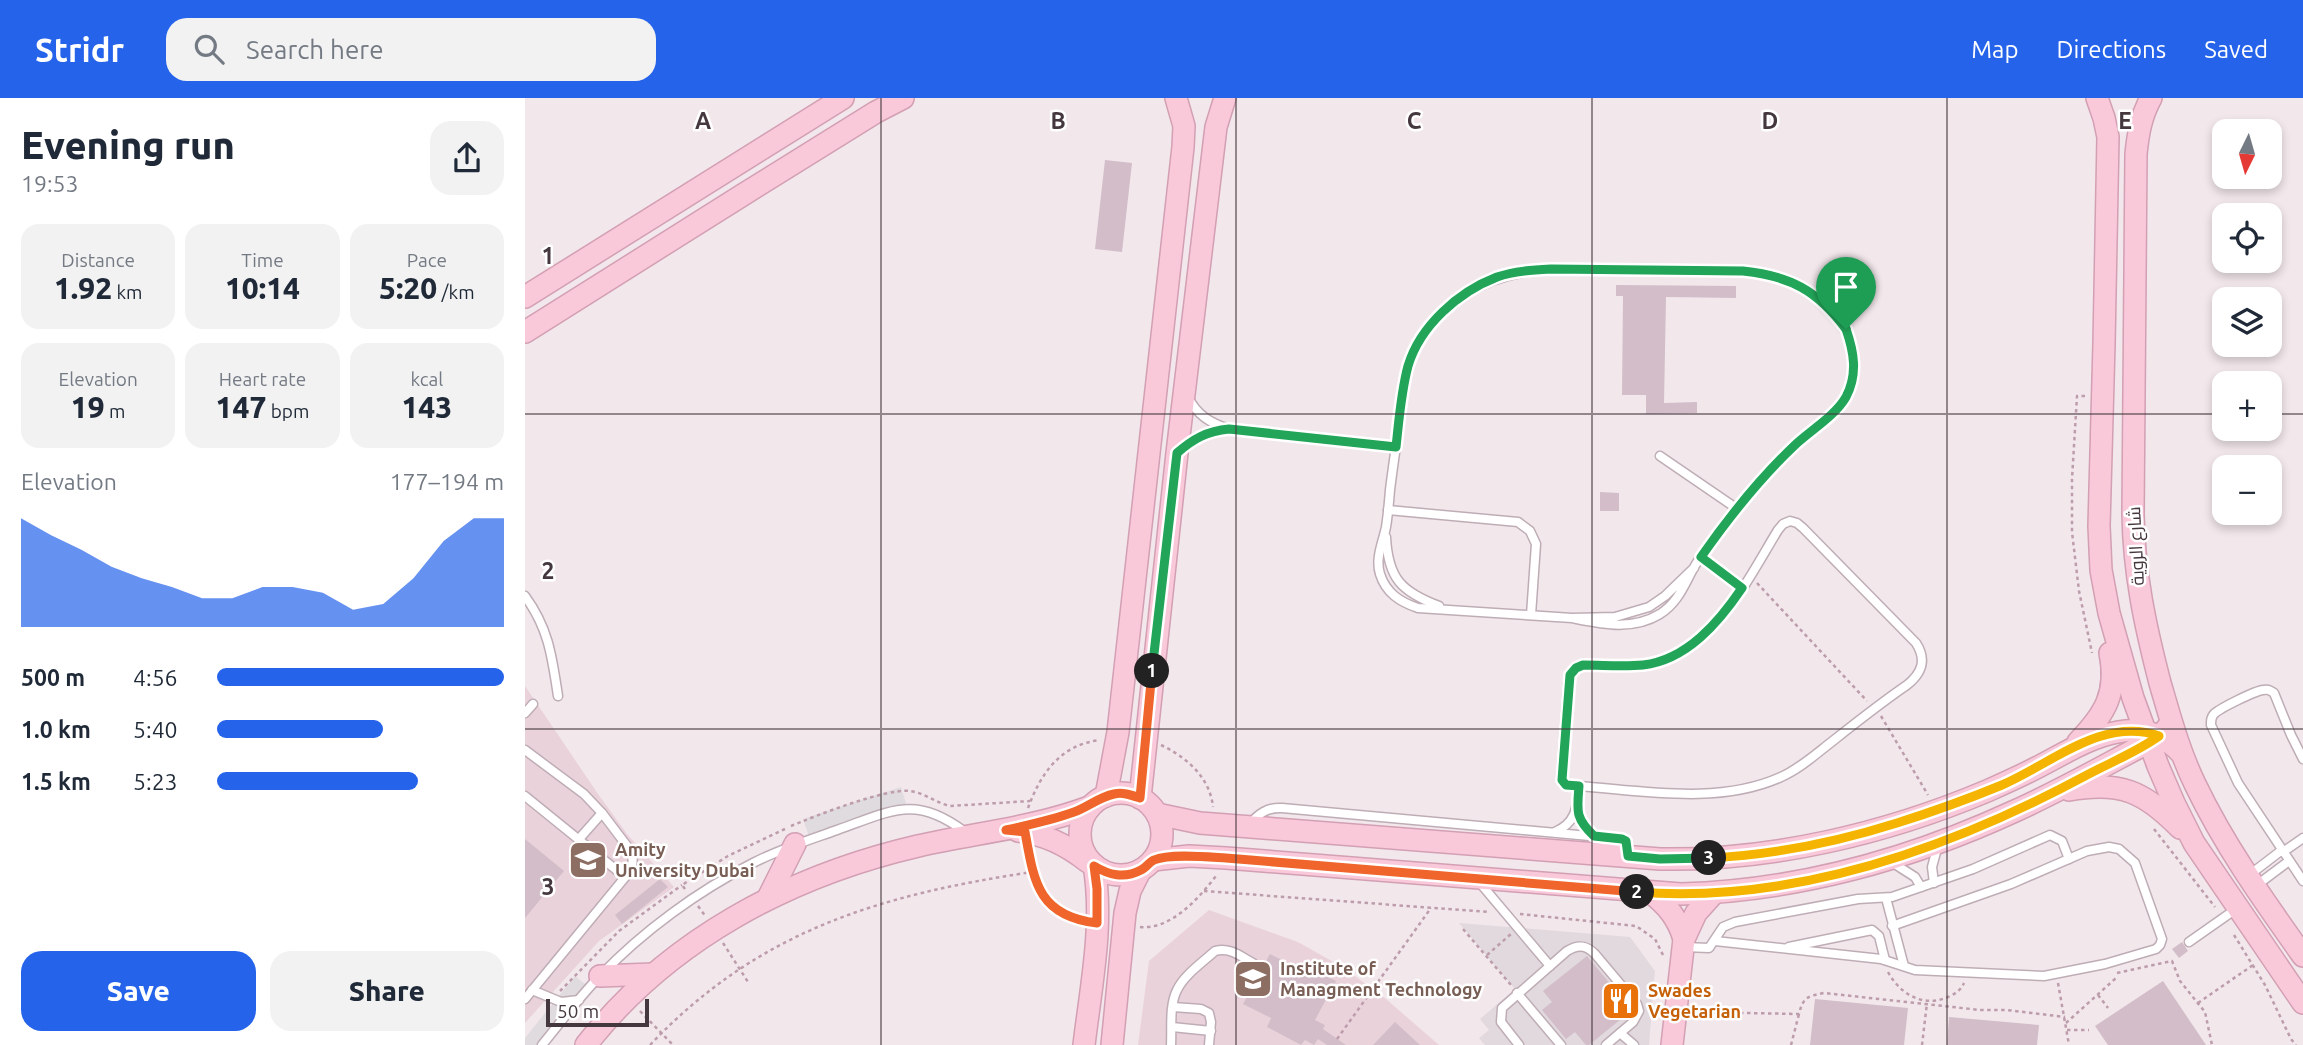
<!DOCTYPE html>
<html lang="en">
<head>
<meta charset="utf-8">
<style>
  :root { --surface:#fff; --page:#f2f2f3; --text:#1f2937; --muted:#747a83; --accent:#2563eb }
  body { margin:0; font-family:Ubuntu,Cairo,sans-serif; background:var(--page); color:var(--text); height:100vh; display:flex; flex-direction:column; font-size:26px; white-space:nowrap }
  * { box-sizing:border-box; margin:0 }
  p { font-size:23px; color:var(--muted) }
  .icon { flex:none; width:38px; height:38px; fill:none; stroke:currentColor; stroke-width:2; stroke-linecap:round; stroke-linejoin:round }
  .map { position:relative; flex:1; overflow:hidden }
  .panel { display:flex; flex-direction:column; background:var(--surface); width:525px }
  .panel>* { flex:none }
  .needle { width:46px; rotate:185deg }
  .tools { position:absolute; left:1687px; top:21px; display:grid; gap:14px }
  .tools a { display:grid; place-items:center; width:70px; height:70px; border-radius:14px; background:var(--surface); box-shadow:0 4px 10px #0003; font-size:35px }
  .scale { position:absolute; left:21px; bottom:18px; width:103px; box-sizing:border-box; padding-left:7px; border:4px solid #44373d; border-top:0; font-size:19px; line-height:24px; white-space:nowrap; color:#44373d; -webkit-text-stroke:5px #fff; paint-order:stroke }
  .pin { position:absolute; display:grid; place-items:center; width:60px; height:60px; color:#fff; margin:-72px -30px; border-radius:50% 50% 50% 0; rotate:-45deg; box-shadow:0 0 7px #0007 }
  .pin .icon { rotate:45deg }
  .km { position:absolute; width:35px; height:35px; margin:-18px; border-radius:50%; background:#222; color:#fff; font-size:19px; line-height:35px; text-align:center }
  .round { display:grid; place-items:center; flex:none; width:74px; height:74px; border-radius:21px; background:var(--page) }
  .headline { display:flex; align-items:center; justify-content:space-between; height:119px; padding:0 21px }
  h1 { font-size:38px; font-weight:800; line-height:52px }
  .stats { display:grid; grid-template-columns:repeat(3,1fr); gap:10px; height:119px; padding:7px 21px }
  .stats div { display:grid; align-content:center; border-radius:18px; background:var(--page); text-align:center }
  .stats b { font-size:30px; font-weight:800 }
  .stats small { font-size:19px; font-weight:400 }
  .stats p { font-size:19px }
  .chart { height:196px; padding:14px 21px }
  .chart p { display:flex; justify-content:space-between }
  .chart svg { width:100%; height:126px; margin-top:7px; fill:var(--accent); opacity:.7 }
  .cta { display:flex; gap:14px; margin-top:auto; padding:14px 21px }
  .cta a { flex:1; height:80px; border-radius:21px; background:var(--accent); color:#fff; font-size:28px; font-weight:800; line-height:80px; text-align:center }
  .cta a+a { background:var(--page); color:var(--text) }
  ul { padding:0 21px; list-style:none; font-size:23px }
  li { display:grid; grid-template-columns:112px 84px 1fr; align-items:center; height:52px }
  li i { height:18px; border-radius:9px; background:var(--accent) }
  header { display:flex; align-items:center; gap:42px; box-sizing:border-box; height:98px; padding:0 35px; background:var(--accent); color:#fff }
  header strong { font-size:33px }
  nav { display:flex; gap:38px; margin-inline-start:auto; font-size:24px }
  .search { width:490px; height:63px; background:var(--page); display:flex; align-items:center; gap:18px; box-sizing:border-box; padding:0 24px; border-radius:21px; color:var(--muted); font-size:26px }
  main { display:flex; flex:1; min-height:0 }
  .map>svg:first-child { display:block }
  .industrial { fill:#e1d9dd }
  .education { fill:#ead2db }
  .parking { fill:#e0dbde }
  .building { fill:#d2bdc8 }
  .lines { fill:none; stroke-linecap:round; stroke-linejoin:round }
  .lane-casing { stroke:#bfadb6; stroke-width:11 }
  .secondary-casing { stroke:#d39fb3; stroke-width:24 }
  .path { stroke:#bd9dac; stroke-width:2.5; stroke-dasharray:3.5 3.5; stroke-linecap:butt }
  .lane { stroke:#fff; stroke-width:8 }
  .secondary { stroke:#f9c9da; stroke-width:21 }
  .split-1-casing { stroke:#fff; stroke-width:14 }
  .split-2-casing { stroke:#fff; stroke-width:14 }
  .split-3-casing { stroke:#fff; stroke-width:14 }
  .split-4-casing { stroke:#fff; stroke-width:14 }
  .split-1 { stroke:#22a559; stroke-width:9 }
  .split-2 { stroke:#f0652b; stroke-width:9 }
  .split-3 { stroke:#f5b400; stroke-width:9 }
  .split-4 { stroke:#22a559; stroke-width:9 }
  .grid { fill:none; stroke:#44373d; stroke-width:2; stroke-opacity:0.55 }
  .labels { text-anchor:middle; stroke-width:5; stroke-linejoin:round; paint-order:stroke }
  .street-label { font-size:18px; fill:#44373d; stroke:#fff }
  .education-label { font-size:18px; font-weight:bold; fill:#785e54; stroke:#fff; text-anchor:start }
  .food-label { font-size:18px; font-weight:bold; fill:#c56008; stroke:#fff; text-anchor:start }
  .grid-label { font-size:23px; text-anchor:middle; font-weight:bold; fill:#44373d; stroke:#fff; stroke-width:5; stroke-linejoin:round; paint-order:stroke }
</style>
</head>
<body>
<header>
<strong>Stridr</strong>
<div class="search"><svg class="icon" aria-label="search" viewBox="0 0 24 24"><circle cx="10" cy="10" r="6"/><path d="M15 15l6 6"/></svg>Search here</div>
<nav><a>Map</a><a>Directions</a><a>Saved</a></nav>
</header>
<main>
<section class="panel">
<div class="headline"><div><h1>Evening run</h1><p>19:53</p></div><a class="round"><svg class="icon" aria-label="share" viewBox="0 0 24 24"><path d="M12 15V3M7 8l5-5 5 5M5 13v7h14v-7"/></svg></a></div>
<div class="stats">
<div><p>Distance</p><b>1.92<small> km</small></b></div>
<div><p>Time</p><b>10:14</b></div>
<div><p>Pace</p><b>5:20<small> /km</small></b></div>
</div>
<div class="stats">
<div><p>Elevation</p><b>19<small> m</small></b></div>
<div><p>Heart rate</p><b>147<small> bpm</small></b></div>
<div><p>kcal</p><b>143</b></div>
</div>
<div class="chart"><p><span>Elevation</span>177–194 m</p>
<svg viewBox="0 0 160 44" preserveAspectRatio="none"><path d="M0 44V6L10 12L20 17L30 23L40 27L50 30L60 34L70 34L80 30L90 30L100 32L110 38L120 36L130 27L140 14L150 6L160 6V44z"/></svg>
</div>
<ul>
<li><b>500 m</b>4:56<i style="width:100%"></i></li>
<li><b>1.0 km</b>5:40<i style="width:58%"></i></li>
<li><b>1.5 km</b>5:23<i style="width:70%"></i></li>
</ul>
<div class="cta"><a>Save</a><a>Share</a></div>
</section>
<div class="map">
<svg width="1778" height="947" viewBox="0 0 1778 947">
  <rect width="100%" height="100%" fill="#f2e7eb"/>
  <path class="industrial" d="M934,825L1105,839L1130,873L1124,947H960L954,940L964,932L955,921L990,891Z"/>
  <g class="education">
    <path d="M0,588L73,696L102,736L149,789L74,843L0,925Z"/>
    <path d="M684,812L773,844L819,870L861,901L914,947H613L624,863Z"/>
  </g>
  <g class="parking">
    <path d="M376,689L383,712L286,744L278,721Z"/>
    <path d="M50,878L67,892L22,947H0V940Z"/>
  </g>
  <g class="building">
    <path d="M580,62L607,65L597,154L570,151Z"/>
    <path d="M1091,187L1211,188V200L1141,199L1139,305L1172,304V315L1121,316V297H1097L1098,198H1091Z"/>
    <path d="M1075,394L1094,395V413H1075Z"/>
    <path d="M0,741L39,773L0,820Z"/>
    <path d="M135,781L143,789L97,826L90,817Z"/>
    <path d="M1657,844L1663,853L1654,860L1647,851Z"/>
    <path d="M745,856L774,871L777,865L811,883L790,922L800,927L798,931L821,947H802L793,941L789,947L780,942L776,947L742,929L746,920L718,906Z"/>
    <path d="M1062,858L1107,912L1064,947H1061L1050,934L1041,941L1017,912L1027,904L1018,893Z"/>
    <path d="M1638,883L1681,947H1583L1570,928Z"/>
    <path d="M1290,901L1383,910L1379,947H1285Z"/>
    <path d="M1424,919L1514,927L1512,947H1422Z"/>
    <path d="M870,924L895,947H848Z"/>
  </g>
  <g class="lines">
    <g class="lane-casing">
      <g id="lane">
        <path d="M663,299C672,317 685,325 704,331L871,349"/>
        <path d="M656,351L670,340L698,331"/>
        <path d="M1135,358L1211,410"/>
        <path d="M863,412L993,424L1005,433L1011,446L1006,517"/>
        <path d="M1265,423L1272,425L1278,430L1391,545C1402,562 1397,575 1382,587C1357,604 1333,623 1309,642C1292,655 1276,670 1256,679C1194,707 1120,693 1054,688L1038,685L1036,678L1043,585C1045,575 1049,571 1058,567C1078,567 1099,570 1118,567C1187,558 1221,484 1253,432L1258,426Z"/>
        <path d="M861,439C863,481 877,494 914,508"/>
        <path d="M1176,459L1217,490"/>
        <path d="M0,498C24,531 27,559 33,598"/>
        <path d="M1047,520C1077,526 1107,533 1135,516C1155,503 1160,484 1171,466C1184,446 1197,427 1212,410C1230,388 1249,367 1270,348C1286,332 1307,320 1320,300C1338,273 1328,241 1310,217C1288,187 1253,176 1218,173L1026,171C963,175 907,203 884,265C878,282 877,301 875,318C872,343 868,367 865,392C864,404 863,417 861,429C858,444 850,460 855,476C861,495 875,504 893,510L1047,520L1090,519L1124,509L1140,498L1169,470"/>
        <path d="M0,615L8,606"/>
        <path d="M0,652L59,696L77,715L102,748C108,756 109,762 106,772L0,901"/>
        <path d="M1778,661L1766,637L1749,595C1744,592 1744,591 1738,592C1730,593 1695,610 1689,616C1686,619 1686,622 1686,627L1713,685L1778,783"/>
        <path d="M0,698L100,779"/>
        <path d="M1052,716L1069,738"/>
        <path d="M724,726C734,716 742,709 757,710L1097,741L1103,748V758"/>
        <path d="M1030,734C1052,724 1052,709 1054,688"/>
        <path d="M54,741L77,715"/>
        <path d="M1758,754L1778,740"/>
        <path d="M1365,763L1390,779L1396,789"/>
        <path d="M1723,778L1757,752"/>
        <path d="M955,785L1025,868"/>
        <path d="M1409,785L1407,769L1413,747"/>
        <path d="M1732,787L1764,763"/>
        <path d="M1361,800L1379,868"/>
        <path d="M1190,843L1356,861L1390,872L1519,878L1580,866L1631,851L1635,847L1637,841L1610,765L1594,751L1584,749L1562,753L1486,786L1367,828"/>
        <path d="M1664,844L1711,811"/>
        <path d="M1159,849L1184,850L1198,829L1210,824L1333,801L1367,799L1448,771L1525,737L1537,743L1544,761"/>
        <path d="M1264,849L1347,832L1354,838L1360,862"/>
        <path d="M7,892L36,904L54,902"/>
        <path d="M992,895L1036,947"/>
        <path d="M648,909L676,911L684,915L686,924L684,947"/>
        <path d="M647,929L686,933"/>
        <path d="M1095,935L1109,947"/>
        <path d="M17,947C36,924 54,899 75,878C118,833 173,793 228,765C255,751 284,742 312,732C366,713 390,696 440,734"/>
        <path d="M646,947C647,930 644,908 652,892C659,877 678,864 690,853C705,849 715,858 728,865"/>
        <path d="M994,947L976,924L977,910L1042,853C1053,846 1061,847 1070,856L1112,906L1114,913L1108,924L1081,947"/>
      </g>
    </g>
    <g class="secondary-casing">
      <g id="secondary">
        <path d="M1572,0L1579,20L1583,39L1579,246L1574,428L1576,472L1584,515L1608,600L1633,668L1649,705L1669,745L1778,905"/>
        <path d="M1626,0C1616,18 1613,36 1611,56L1608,416C1609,476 1620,527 1635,585C1645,619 1654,653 1670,686C1699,747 1739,803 1778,858"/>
        <path d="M0,199L318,0"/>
        <path d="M0,234L216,98L351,14L378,0"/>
        <path d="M1553,644C1580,616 1593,595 1585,555"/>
        <path d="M1544,692C1595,683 1619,693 1655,730"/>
        <circle cx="596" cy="736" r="41"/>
        <path d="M581,698L593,634L658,49L659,28L651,0"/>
        <path d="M615,700L652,355L691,29L700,0"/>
        <path d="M632,716L675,725L1135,761C1246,763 1360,736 1462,693C1480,685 1498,677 1515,668C1540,655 1565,639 1593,634C1618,629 1639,637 1656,655"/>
        <path d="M493,733C520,736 542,747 563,764"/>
        <path d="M628,762L664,758L701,760L1156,796C1271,793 1386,761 1490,713C1537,692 1582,666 1628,642L1638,635L1646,625"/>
        <path d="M1126,795C1143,808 1153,821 1159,841"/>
        <path d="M243,800L270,746"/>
        <path d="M75,878L128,876"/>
        <path d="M61,947C143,842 264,778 393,748C450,735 508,730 564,709"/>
        <path d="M559,947C566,888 579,826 569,767"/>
        <path d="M587,947L600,815L605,793L615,773"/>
        <path d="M1147,947L1159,841L1171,815L1189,795"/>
      </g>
    </g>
    <g class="path">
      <path d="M1560,298H1552L1547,381V434L1554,493L1567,555"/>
      <path d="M1232,485L1342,603"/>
      <path d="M1356,618L1403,697"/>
      <path d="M636,647C661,659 685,679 688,709"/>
      <path d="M503,710C516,675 535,647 575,642"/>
      <path d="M266,728C290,718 361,690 385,693C400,695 411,705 425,708L505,703"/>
      <path d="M1629,731L1690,809"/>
      <path d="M503,751C510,790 518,807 555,823"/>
      <path d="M160,791L157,787L203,758L260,731"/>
      <path d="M679,793L964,814"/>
      <path d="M173,808L181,819"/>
      <path d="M995,816L1111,828L1130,841L1138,857"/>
      <path d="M615,829C646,832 674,800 691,778"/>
      <path d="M938,831L986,887"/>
      <path d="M1709,837L1740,887L1766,941L1771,947"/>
      <path d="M198,845L223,884"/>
      <path d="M962,857L986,836"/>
      <path d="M1363,874C1375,896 1398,910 1423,899C1430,896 1436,892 1439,885"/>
      <path d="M1592,875L1647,863L1655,883L1680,914L1687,947"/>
      <path d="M1533,885L1544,947"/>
      <path d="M35,893L94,833L157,787"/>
      <path d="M1573,897L1583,910"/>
      <path d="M1673,905L1728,867"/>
      <path d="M115,913L147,946"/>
      <path d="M1166,914L1274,916C1278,899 1283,898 1299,895L1455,912H1482L1540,919"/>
      <path d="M1541,925L1591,880"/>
      <path d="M1542,932H1564"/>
      <path d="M812,941L906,810"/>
      <path d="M125,947C234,832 355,797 507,774"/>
      <path d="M1266,947L1274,916"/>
      <path d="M1397,947L1402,905"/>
    </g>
    <use href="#lane" class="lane"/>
    <use href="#secondary" class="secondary"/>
  </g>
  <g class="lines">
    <g class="split-1-casing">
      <path id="split-1" d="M627,573L652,355C668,341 682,333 704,331L871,349C874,322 876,294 883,268C895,228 933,194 972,179C990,173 1008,172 1026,171L1218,173C1265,178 1292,192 1321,231"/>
    </g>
    <g class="split-2-casing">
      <path id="split-2" d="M627,573L615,700C606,697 598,694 589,696C574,699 563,709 549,714C527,722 504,727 481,732L500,734C509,784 513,818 572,825V791L569,768C584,777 599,781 616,772C621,770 624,764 629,762C645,755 684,759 701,760L1112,794"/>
    </g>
    <g class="split-3-casing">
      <path id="split-3" d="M1112,794C1267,806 1424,751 1560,678C1584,665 1612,654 1634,638C1578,618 1526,666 1477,687C1443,701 1407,714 1372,725C1312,744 1247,757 1184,760"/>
    </g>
    <g class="split-4-casing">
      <path id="split-4" d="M1184,760L1135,761L1103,758L1101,743L1097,741L1069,738C1050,720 1052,713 1054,688L1041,687L1037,682L1045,577L1051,570L1058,567C1078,567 1098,569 1118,567C1162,562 1194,524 1217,490L1176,459C1204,419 1234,381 1270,347C1286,332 1310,318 1321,299C1333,276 1329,254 1321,231"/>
    </g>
    <use href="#split-1" class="split-1"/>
    <use href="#split-2" class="split-2"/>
    <use href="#split-3" class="split-3"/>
    <use href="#split-4" class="split-4"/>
  </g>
  <path class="grid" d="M356,0V947M711,0V947M1067,0V947M1422,0V947M0,316H1699M1745,316H1778M0,631H1778"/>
  <defs>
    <g id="university-square" transform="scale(2.0125)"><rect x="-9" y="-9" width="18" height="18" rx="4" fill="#8d6e63" stroke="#fff"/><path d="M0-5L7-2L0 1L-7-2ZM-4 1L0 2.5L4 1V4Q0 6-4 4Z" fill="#fff"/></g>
    <g id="restaurant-square" transform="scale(2.0125)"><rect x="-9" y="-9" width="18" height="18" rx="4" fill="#e8710a" stroke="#fff"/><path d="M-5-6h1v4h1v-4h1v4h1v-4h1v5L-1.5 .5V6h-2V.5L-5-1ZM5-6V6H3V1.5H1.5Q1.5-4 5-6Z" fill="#fff"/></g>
  </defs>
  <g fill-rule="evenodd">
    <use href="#university-square" x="63" y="762"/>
    <use href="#university-square" x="728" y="881"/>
    <use href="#restaurant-square" x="1096" y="903"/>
  </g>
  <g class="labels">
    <g class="street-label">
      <text transform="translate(1611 448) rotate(-93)" y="6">شارع الروية</text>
    </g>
    <g class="education-label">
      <text x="90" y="758">Amity<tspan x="90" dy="21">University Dubai</tspan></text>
      <text x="755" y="877">Institute of<tspan x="755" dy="21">Managment Technology</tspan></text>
    </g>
    <g class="food-label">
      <text x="1123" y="899">Swades<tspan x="1123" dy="21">Vegetarian</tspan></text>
    </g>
  </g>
  <g class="grid-label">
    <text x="178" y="31">A</text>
    <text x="533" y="31">B</text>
    <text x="889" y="31">C</text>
    <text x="1245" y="31">D</text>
    <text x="1600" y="31">E</text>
    <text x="23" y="166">1</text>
    <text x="23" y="481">2</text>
    <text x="23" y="797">3</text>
  </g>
</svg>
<div class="tools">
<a><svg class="needle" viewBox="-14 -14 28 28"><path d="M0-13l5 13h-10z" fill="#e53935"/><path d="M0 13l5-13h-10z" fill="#747a83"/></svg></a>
<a><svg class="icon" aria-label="locate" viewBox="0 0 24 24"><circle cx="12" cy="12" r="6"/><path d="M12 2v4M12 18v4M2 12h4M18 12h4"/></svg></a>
<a><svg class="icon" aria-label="layers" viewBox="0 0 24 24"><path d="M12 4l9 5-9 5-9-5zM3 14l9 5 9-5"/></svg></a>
<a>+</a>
<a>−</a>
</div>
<div class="scale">50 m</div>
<div class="pin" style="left:1321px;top:231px;background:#1e9e55"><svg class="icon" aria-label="arrive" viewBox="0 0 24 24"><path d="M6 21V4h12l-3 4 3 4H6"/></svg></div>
<b class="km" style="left:627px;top:573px">1</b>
<b class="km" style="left:1112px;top:794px">2</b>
<b class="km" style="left:1184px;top:760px">3</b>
</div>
</main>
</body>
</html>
